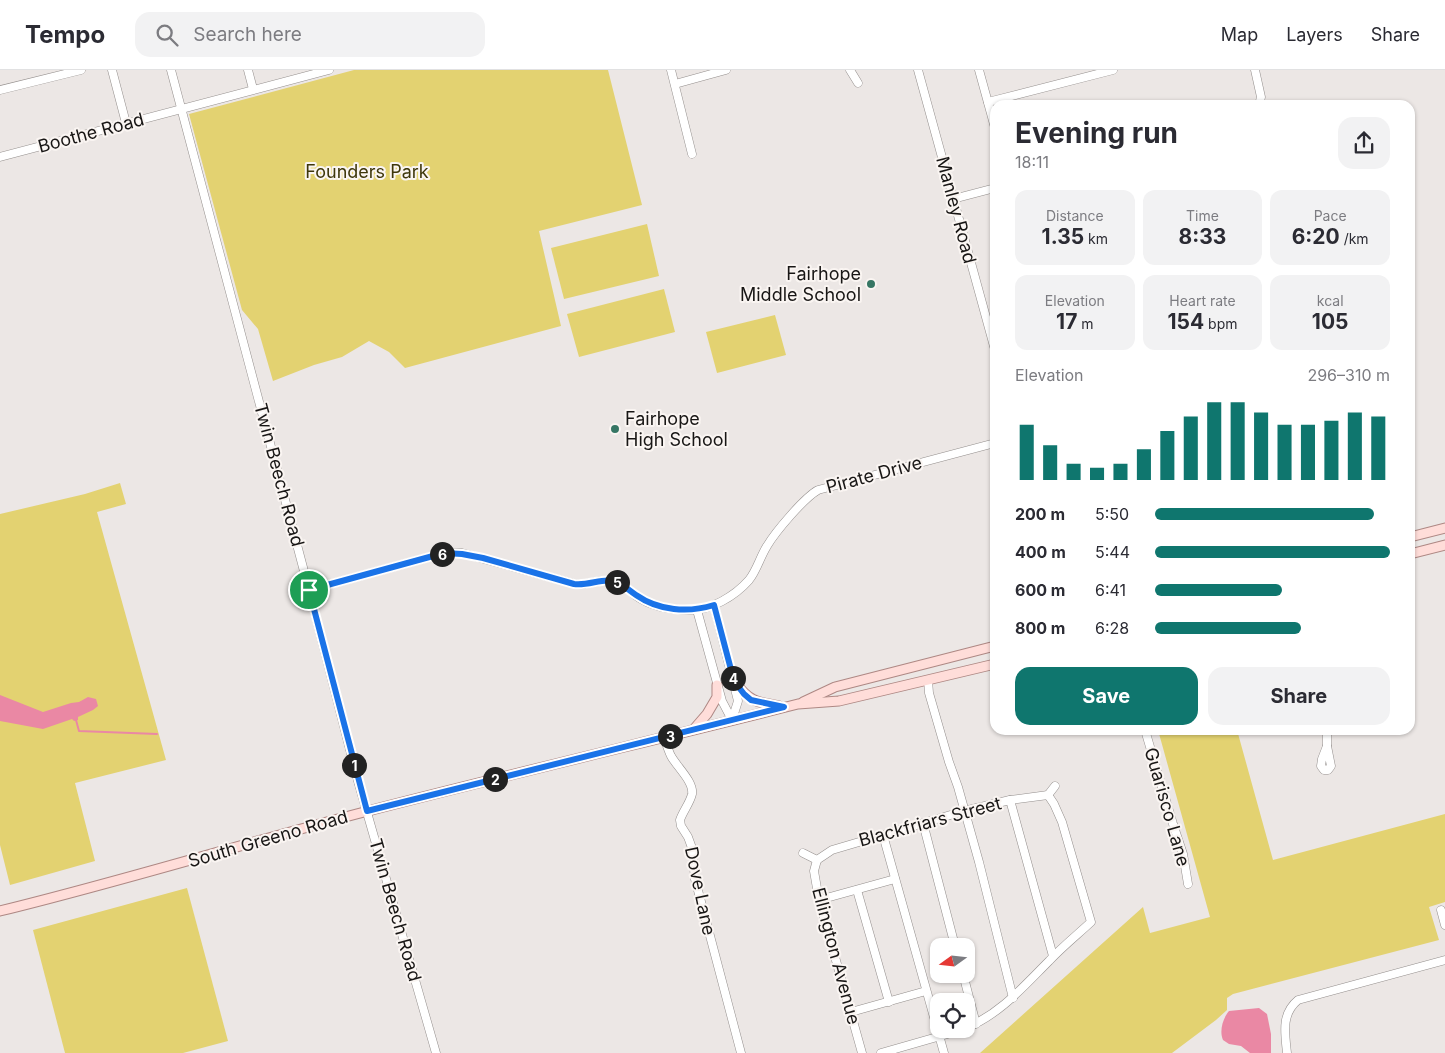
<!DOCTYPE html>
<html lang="en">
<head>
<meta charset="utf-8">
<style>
  :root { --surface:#fff; --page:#f2f2f3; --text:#2b2b33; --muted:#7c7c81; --line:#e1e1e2; --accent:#0f766e }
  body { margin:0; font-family:Inter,sans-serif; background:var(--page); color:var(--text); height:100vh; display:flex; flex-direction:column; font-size:19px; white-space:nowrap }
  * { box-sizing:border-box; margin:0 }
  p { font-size:16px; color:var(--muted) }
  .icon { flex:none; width:28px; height:28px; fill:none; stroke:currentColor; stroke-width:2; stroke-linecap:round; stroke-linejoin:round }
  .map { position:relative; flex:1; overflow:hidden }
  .sheet { position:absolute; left:990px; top:30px; width:425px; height:635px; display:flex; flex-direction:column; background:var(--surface); border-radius:15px; box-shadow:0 1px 4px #0004 }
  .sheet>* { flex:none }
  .needle { width:32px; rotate:255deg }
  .controls { position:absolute; left:930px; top:868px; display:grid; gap:10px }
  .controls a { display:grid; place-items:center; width:45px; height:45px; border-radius:10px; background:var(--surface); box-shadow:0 1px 4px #0004; font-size:25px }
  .pin { position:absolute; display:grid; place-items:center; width:42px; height:42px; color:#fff; margin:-21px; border:2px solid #fff; border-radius:50%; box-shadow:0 1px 5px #0007 }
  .km { position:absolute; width:25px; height:25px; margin:-12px; border-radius:50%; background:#222; color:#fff; font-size:14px; line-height:25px; text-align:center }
  .round { display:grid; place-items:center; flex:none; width:52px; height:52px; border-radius:15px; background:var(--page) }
  .overview { display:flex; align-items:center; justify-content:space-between; height:85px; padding:0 25px }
  h1 { font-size:28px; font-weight:700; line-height:38px }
  .stats { display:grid; grid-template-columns:repeat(3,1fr); gap:8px; height:85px; padding:5px 25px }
  .stats div { display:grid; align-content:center; border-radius:12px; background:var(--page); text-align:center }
  .stats b { font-size:21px; font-weight:700 }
  .stats small { font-size:14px; font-weight:400 }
  .stats p { font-size:14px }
  .chart { height:140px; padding:10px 25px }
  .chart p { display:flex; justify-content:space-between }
  .chart svg { width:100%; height:90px; margin-top:5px; stroke:var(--accent); stroke-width:6 }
  .action { display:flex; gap:10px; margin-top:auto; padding:10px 25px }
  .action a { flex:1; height:58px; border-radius:15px; background:var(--accent); color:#fff; font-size:20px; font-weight:700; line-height:58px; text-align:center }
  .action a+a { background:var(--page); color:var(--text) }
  ul { padding:0 25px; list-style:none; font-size:16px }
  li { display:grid; grid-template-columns:80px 60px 1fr; align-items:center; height:38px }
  li i { height:12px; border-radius:6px; background:var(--accent) }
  header { display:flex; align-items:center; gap:30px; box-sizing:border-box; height:70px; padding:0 25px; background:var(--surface); border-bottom:1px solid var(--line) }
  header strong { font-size:24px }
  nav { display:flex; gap:28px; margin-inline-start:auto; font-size:18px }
  .search { width:350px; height:45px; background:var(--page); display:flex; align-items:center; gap:12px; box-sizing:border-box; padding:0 18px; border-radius:15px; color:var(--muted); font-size:19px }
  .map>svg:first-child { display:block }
  .green { fill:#e3d271 }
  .water { fill:#ea88a4 }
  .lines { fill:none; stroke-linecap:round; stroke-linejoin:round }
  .stream { stroke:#ea88a4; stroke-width:2 }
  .minor-casing { stroke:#948f8d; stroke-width:9 }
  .major-casing { stroke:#ae8884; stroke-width:11 }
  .minor { stroke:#fff; stroke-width:8 }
  .major { stroke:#ffddd9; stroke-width:9 }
  .route-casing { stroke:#fff; stroke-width:10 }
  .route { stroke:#1a73e8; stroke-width:6 }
  .poi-dot { fill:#367664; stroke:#faf5f2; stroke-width:2 }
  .labels { text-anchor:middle; stroke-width:4; stroke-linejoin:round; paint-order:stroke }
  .street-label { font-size:18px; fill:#181615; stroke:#faf5f2 }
  .park-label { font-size:18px; fill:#3e370b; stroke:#faf5f2 }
  .poi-label { font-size:18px; fill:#181615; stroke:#faf5f2; text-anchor:end }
</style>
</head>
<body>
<header>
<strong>Tempo</strong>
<div class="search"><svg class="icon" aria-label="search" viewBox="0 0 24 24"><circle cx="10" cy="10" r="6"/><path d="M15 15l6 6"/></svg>Search here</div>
<nav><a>Map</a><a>Layers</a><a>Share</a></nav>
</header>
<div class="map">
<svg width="1445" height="983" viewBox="0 0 1445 983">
  <rect width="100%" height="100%" fill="#ece7e5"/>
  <g class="green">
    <path d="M354,0H608L642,135L539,161L561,256L405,298L389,282L369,271L342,287L314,295L273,311L258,259L242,240L189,44Z"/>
    <path d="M647,154L659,206L564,229L551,178Z"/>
    <path d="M664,219L675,262L579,287L567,244Z"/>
    <path d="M775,245L786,285L717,303L706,262Z"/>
    <path d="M120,413L126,434L97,442L166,690L75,713L95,791L10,815L0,775V444L85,424Z"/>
    <path d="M1158,660H1237L1273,790L1445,744V832L1429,837L1439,870L1233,924L1227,928V940L1216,950L1172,983H980L1143,837L1150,863L1210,847Z"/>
    <path d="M187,818L228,971L183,983H65L33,860Z"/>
  </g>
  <g class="water">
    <path d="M0,625L43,642L71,633L79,632L88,627L96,629L98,636L93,640L78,647V650L74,651L72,649L43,659L0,651Z"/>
    <path d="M1259,938L1267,944L1271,964V983H1250L1241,976L1229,974L1223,970C1219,961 1223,948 1229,941Z"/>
  </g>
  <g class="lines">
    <path class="stream" d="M76,650L79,661L157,664"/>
    <g class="minor-casing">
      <g id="minor">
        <path d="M112,0L126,53"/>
        <path d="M171,0L309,520L358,711L436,983"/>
        <path d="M248,0L253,19"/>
        <path d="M671,0L692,84"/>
        <path d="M850,0L858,13"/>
        <path d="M918,0L995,280"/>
        <path d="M979,0L995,58"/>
        <path d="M1255,0L1261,27L1259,35"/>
        <path d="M675,14L726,0"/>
        <path d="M0,20L81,0"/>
        <path d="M988,32L1113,0"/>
        <path d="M0,87L329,0"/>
        <path d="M953,129L995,118"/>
        <path d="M309,520L444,483H462L575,514C588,516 603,507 616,512C624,514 628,520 635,525C650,536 670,540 689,540C710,541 735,526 749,510C757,500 760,487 767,476C776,461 804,428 818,420L995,373"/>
        <path d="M714,535L738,631L732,650"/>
        <path d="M697,540L722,631L732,650"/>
        <path d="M928,610L929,623L949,692L958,717L979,792L1013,928"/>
        <path d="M1145,660L1173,754L1183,784L1188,814"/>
        <path d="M664,667C666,673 668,680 671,686C677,697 694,712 692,724C690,733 683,741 680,750L681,756L688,767L692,778L695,809L741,983"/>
        <path d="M1327,676L1331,696L1328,700H1324L1321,696L1322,689Z"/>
        <path d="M1327,676V660"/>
        <path d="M1048,725L1055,716"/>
        <path d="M1010,730L1053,886"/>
        <path d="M923,753L955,876"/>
        <path d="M883,765L944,983"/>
        <path d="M803,783L817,790"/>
        <path d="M817,790L832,780L964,741L1010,730L1048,725"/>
        <path d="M817,790L814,801L819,830L862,983"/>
        <path d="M857,820L889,932"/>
        <path d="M819,830L895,809"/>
        <path d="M1441,840L1445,855"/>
        <path d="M963,904L976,954"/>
        <path d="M851,942L926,921"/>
        <path d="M966,958C1000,944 1023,917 1049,891C1062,877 1077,865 1091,852L1062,752L1054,734L1048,725"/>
        <path d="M881,983L965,959"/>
        <path d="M1287,983C1285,963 1281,944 1298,930L1445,890"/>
      </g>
    </g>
    <g class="major-casing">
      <g id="major">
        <path d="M1410,467L1445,458"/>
        <path d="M1410,484L1445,475"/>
        <path d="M734,611C749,631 755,632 779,636"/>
        <path d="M803,632L835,617L995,576"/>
        <path d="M694,659L707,644L717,627V615"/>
        <path d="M0,841C123,811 245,773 368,741C511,704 655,670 798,634L839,631L995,594"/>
      </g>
    </g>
    <use href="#minor" class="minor"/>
    <use href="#major" class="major"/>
  </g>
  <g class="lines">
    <g class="route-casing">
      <path id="route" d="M444,483L462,484L483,488L574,514C588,516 602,508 613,511C622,513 628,520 636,525C659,541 688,543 714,535L734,611L744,624L751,630L784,637L367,741L309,520Z"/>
    </g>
    <use href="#route" class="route"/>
  </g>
  <g class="poi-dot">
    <circle cx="871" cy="214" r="5"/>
    <circle cx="615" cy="359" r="5"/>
  </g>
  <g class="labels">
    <g class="street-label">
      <text transform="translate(91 63) rotate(-15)" y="6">Boothe Road</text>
      <text transform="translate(956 140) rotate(75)" y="6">Manley Road</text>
      <text transform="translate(279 405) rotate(75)" y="6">Twin Beech Road</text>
      <text transform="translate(874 405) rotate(-15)" y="6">Pirate Drive</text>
      <text transform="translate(1167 737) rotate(74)" y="6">Guarisco Lane</text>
      <text transform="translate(930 752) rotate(-15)" y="6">Blackfriars Street</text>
      <text transform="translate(268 769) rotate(-16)" y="6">South Greeno Road</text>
      <text transform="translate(700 821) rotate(78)" y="6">Dove Lane</text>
      <text transform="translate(395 840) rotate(74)" y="6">Twin Beech Road</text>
      <text transform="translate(836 886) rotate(75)" y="6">Ellington Avenue</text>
    </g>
    <g class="park-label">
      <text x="367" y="108">Founders Park</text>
    </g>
    <g class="poi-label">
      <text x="861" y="210">Fairhope<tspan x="861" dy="21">Middle School</tspan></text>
      <text x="625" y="355" text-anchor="start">Fairhope<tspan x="625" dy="21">High School</tspan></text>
    </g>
  </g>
</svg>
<div class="controls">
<a><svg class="needle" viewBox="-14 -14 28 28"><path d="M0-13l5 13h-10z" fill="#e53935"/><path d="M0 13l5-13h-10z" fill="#7c7c81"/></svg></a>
<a><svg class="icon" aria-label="locate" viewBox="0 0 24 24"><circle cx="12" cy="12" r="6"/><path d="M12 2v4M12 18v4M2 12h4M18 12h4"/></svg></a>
</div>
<div class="pin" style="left:309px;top:520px;background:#1e9e55"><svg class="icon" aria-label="arrive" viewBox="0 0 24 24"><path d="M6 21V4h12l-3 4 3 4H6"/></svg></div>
<b class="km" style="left:354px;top:695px">1</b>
<b class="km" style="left:495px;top:709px">2</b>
<b class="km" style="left:670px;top:666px">3</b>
<b class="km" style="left:733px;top:608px">4</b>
<b class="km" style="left:617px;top:512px">5</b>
<b class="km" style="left:442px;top:484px">6</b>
<section class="sheet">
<div class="overview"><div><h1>Evening run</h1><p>18:11</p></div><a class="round"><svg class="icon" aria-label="share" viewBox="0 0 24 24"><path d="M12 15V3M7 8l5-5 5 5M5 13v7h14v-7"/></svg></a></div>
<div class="stats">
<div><p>Distance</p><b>1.35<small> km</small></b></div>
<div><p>Time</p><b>8:33</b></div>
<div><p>Pace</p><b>6:20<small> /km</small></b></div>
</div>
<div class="stats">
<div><p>Elevation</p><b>17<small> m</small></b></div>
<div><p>Heart rate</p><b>154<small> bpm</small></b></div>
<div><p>kcal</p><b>105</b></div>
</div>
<div class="chart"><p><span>Elevation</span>296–310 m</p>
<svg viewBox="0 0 160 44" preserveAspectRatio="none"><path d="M5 44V17M15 44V27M25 44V36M35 44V38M45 44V36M55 44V29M65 44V20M75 44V13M85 44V6M95 44V6M105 44V11M115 44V17M125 44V17M135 44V15M145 44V11M155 44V13"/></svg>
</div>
<ul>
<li><b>200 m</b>5:50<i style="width:93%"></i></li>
<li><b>400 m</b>5:44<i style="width:100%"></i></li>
<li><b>600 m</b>6:41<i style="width:54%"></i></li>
<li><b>800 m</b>6:28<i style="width:62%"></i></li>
</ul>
<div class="action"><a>Save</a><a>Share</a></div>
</section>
</div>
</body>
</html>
